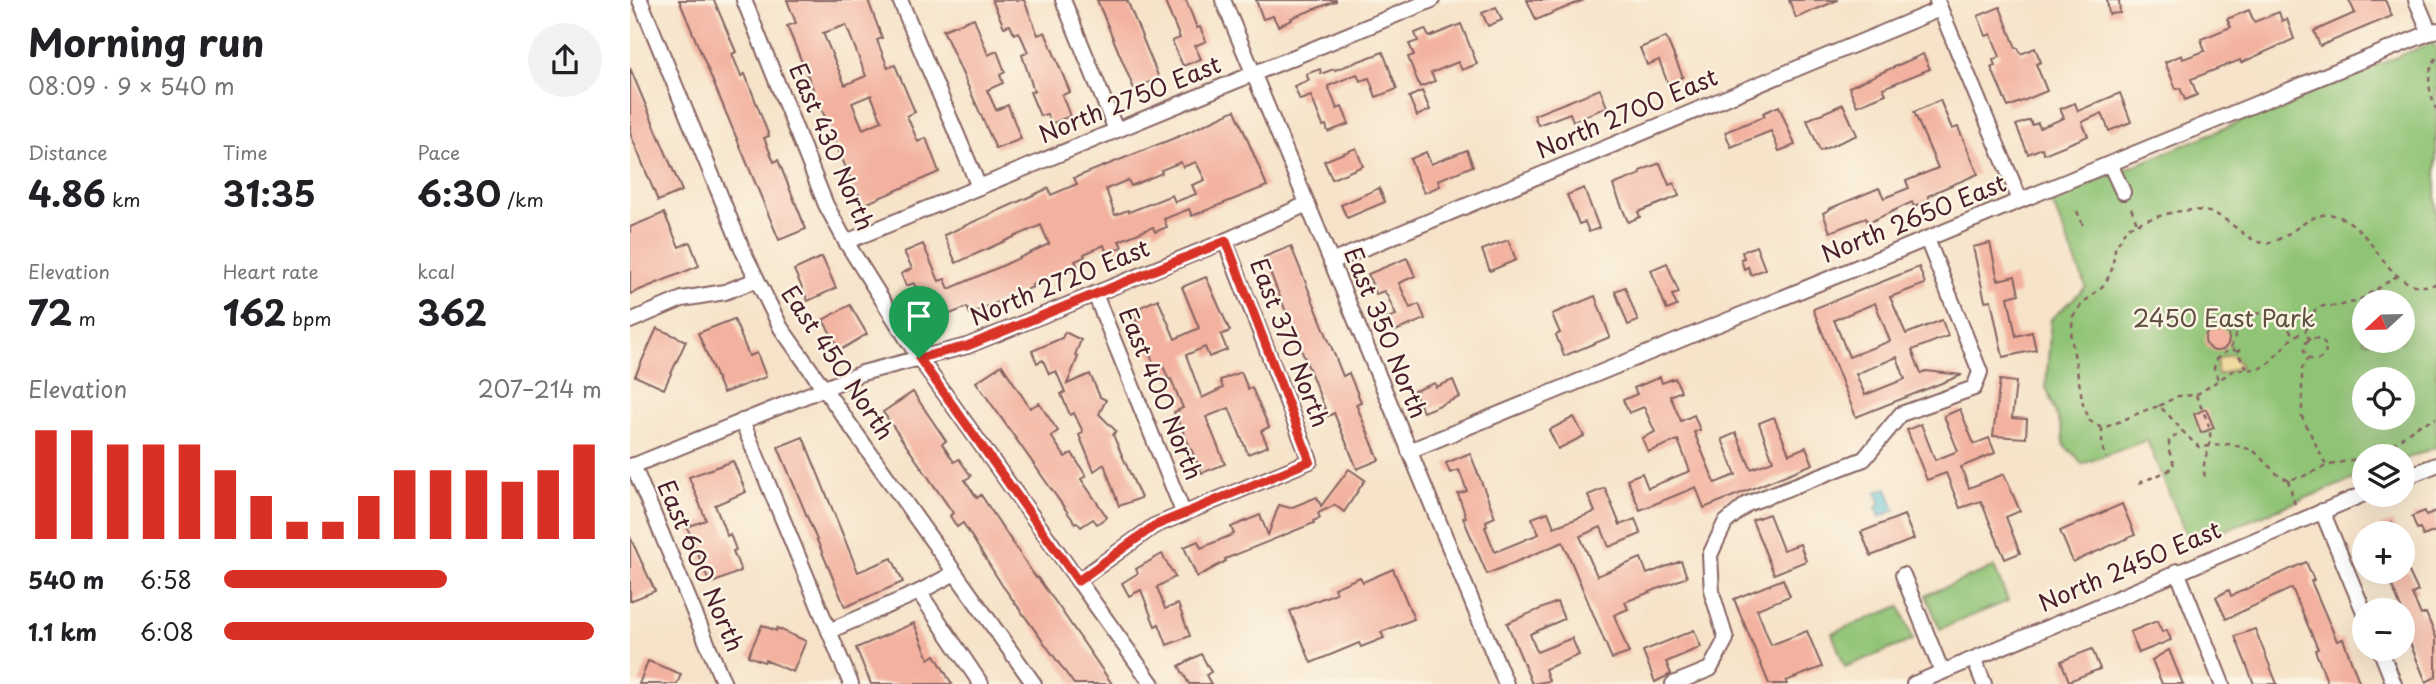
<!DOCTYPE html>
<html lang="en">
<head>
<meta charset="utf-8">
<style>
  :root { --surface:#fff; --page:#f2f2f2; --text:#202124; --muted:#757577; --accent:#d93025 }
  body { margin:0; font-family:"Playpen Sans",sans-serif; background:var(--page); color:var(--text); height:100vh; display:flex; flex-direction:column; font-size:26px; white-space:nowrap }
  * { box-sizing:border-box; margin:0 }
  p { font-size:23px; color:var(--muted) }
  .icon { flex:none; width:38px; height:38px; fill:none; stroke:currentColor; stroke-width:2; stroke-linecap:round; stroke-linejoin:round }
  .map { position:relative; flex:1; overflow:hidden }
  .side { display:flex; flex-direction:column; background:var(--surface); width:630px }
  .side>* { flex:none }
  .needle { width:46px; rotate:248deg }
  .tools { position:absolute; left:1722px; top:290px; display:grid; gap:14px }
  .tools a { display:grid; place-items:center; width:63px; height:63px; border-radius:50%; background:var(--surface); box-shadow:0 7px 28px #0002; font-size:35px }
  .pin { position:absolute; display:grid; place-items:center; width:60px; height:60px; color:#fff; margin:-72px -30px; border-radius:50% 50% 50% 0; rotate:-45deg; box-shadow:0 0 7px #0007 }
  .pin .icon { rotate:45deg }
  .round { display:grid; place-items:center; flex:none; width:74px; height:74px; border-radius:37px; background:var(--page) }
  .headline { display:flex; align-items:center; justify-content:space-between; height:119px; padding:0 28px }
  h1 { font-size:38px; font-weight:700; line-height:52px }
  .figures { display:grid; grid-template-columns:repeat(3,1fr); gap:10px; height:119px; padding:7px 28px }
  .figures div { display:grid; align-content:center }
  .figures b { font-size:35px; font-weight:700 }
  .figures small { font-size:19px; font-weight:400 }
  .figures p { font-size:19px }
  .chart { height:196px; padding:14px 28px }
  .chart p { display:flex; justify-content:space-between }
  .chart svg { width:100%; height:126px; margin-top:7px; stroke:var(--accent); stroke-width:6 }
  ul { padding:0 28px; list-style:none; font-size:23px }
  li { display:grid; grid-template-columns:112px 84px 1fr; align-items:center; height:52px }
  li i { height:18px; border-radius:9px; background:var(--accent) }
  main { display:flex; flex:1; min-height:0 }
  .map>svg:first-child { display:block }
  .green { fill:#8fc374; stroke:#6c7150; stroke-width:2; fill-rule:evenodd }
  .sand { fill:#eeda9e; stroke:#9c7c64; stroke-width:2 }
  .water { fill:#5cc4d9; stroke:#537282; stroke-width:2 }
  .building { fill:#f3b19f; fill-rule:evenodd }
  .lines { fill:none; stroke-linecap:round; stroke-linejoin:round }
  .minor-casing { stroke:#866462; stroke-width:18 }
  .path { stroke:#866462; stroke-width:2.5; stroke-dasharray:5 5; stroke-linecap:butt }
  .minor { stroke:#fff; stroke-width:14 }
  .route-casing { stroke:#fff; stroke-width:14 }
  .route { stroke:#d93025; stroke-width:9 }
  .labels { text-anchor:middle; stroke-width:5; stroke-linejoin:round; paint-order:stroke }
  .street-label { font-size:24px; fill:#4a1f2b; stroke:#fcf5e5 }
  .park-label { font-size:24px; fill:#5f5041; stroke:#fcf5e5 }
</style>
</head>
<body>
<main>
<section class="side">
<div class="headline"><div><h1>Morning run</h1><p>08:09 · 9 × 540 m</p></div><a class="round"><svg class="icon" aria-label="share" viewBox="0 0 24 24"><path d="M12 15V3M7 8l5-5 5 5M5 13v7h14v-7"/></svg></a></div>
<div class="figures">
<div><p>Distance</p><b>4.86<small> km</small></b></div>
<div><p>Time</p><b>31:35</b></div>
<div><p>Pace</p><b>6:30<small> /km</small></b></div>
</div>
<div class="figures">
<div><p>Elevation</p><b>72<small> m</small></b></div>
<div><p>Heart rate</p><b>162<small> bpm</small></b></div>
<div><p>kcal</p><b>362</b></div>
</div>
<div class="chart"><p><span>Elevation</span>207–214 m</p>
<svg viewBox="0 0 160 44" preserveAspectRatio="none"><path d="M5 44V6M15 44V6M25 44V11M35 44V11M45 44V11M55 44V20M65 44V29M75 44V38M85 44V38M95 44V29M105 44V20M115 44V20M125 44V20M135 44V24M145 44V20M155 44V11"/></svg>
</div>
<ul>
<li><b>540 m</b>6:58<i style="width:59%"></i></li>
<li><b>1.1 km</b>6:08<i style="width:98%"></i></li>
</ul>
</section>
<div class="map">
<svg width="1806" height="684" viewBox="0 0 1806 684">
  <rect width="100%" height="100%" fill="#fcf5e5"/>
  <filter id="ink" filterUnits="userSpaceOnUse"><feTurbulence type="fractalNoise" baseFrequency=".0143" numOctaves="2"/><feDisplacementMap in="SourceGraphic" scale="14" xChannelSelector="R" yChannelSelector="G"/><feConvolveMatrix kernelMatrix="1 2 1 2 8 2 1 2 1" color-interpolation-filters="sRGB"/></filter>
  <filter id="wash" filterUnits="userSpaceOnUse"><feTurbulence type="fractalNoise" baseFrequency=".00686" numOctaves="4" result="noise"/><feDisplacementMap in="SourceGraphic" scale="28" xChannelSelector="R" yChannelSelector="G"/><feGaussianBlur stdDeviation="1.57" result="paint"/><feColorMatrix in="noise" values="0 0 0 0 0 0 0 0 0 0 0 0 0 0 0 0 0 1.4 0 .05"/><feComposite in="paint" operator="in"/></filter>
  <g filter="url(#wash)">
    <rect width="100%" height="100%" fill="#f6e3c9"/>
    <g class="green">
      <path d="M1803,42L1806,50V447L1773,460V457H1734V475L1560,544L1517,440L1452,464L1446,456L1435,447L1432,430L1416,387L1421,319L1456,287L1421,200ZM1734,303H1773V341H1734ZM1734,380H1773V418H1734Z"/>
      <path d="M1364,567L1378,601L1310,629L1296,595Z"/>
      <path d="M1270,606L1283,640L1215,667L1202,633Z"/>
    </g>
    <path class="sand" d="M1598,355H1603L1611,366L1589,375L1587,372V360Z"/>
    <path class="water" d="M1257,488L1265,510L1250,517L1246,507L1251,504L1246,492Z"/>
    <g id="blocks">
      <g class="building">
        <path d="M49,0H84L106,52L102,54L111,76L115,74L139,136L134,138L144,162L148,160L176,229L149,240Z"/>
        <path d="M157,0H238L252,38L247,40L258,68L265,65L285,112L277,116L288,142L296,138L309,172L233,205L229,194L225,196L219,181L221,180L157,26L166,23ZM216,25L236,76L215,85L193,33ZM241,95L252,121L233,129L222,103Z"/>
        <path d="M362,0H394L408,35L415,32L440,92L432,95L440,116L421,124L417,114L410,116L400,92L404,91L392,55L398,52L389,32L384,34L380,25L374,27Z"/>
        <path d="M467,0H497L529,78L504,89Z"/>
        <path d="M534,0H556L567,28L570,27L576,41L565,46L571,59L553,66L542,41L550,38Z"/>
        <path d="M626,0H706V1L661,18L662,20L648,26L643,16L633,19Z"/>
        <path d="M897,0H954L906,20Z"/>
        <path d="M1159,0H1208L1166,18Z"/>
        <path d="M1477,0H1489L1490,13L1479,14Z"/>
        <path d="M1719,0H1755L1762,16L1690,46L1684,31L1725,13Z"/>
        <path d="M866,7L872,20L858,26L852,13Z"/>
        <path d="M1370,7L1386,48H1388L1391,54L1405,48L1411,62L1406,64L1417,91L1378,107L1361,67L1365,66L1363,60L1370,57L1361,34L1356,36L1348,16Z"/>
        <path d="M1619,10L1624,22L1649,12L1652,21L1657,19L1664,39L1611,63L1610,60L1561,79L1567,95L1555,100L1550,88L1546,89L1535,62L1552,55L1553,59L1575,51L1571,39L1601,27L1597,19Z"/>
        <path d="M344,18L358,55L367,51L375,72L370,75L373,83L357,90L366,110L378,105L391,139L366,149L313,30Z"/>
        <path d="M831,24L847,64L832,70L828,62L801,73L805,81L790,87L778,57L784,55L779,44L788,41L785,33L795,29L799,37Z"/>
        <path d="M1036,37L1053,77L1038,84L1029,60L1017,65L1010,48Z"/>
        <path d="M753,52L767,89L746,97L739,78L730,81L727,74L698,86L707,109L712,107L719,124L698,132L696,125L693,126L681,96L670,100L664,86L679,80L676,74L690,69L691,74L704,69L705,70Z"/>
        <path d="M1293,54L1300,69L1253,88L1256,94L1227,106L1219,87Z"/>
        <path d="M0,68L52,191L28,201L0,133Z"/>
        <path d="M970,89L977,107L943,121L940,113L908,125L904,115Z"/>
        <path d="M792,91L800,110L787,116L779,97Z"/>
        <path d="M1490,93L1501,122L1479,131L1472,113L1452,122L1458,136L1414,154L1412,148L1398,154L1386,125L1400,120L1402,125L1408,123L1410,128L1434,118L1430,109L1445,103L1448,111Z"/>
        <path d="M1310,100L1322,129L1328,127L1348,174L1310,190L1298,196L1300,200L1284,207L1282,202L1238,223L1236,218L1200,232L1193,213L1199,210V209L1249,188L1254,198L1279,188L1276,181L1308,168L1284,112Z"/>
        <path d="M1213,104L1227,135L1190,151L1177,120Z"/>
        <path d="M1149,106L1165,145L1149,151L1141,131L1101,147L1095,132L1135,116L1133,113Z"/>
        <path d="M605,110L637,186L562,216L559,209L534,219L537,227L525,232L523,227L489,241L492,247L477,253L474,245L454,254L455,257L445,261L448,267L402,285L403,287L340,314L337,307L301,322L284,283L276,286L271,274L282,268L274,252L293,244L309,281L315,279L319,289L374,265L419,244L411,225L326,263L314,235L419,188L421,195L447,184L444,178L552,135ZM551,162L553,167L566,162L575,180L562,185L566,194L545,202L542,195L499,212L498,210L485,215L476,189L498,180L501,186L532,173L531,170Z"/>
        <path d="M726,148L733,166L702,179L694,161Z"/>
        <path d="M837,150L843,166L808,180L810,186L794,193L780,159L796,152L801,164Z"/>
        <path d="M1030,163L1039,185L1044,183L1049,196L1008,212L1010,217L998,222L983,185L1011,174L1010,171Z"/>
        <path d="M749,188L755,202L717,218L711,205Z"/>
        <path d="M954,188L969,228L959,232L955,222L949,224L937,195Z"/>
        <path d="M34,213L49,247L60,242L69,266L0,294V227Z"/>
        <path d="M878,240L886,260L860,271L852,250Z"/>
        <path d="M1360,243L1368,280L1385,276L1389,294L1378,297L1386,336L1402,332L1406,350L1373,357L1361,300L1355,301L1343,247Z"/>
        <path d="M661,246L713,376L719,373L731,402L726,404L749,460L727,469L704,413L698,416L634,257Z"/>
        <path d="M1126,246L1135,269L1121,275L1118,267L1114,269L1111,259L1114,258L1112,252Z"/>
        <path d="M192,257L206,288L178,301L164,270Z"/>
        <path d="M777,258L785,276L769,283L780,308L789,304L795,319L763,332L757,318L766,315L757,295L754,291L746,294L738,274Z"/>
        <path d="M1037,263L1049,293L1042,295L1047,306L1037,310L1021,270Z"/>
        <path d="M1289,267L1295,284L1260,297L1276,334L1312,320L1318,336L1282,350L1291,373L1296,371L1332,375L1226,417L1183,309ZM1245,303L1260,341L1219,357L1204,320ZM1267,357L1275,379L1235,395L1226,374Z"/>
        <path d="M576,277L600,331L591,335L597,350L579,357L575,347L556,355L572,398L593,388L590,380L611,372L618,389L622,388L639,427L631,431L638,446L618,454L599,408L576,417L595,464L572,473L544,412L553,408L541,379L539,380L532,364L525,367L502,311L528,299L545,339L569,328L552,287Z"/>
        <path d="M995,287L1008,321L998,325L985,291Z"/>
        <path d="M965,296L980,337L934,356L926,335L930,333L922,314Z"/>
        <path d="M220,305L237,334L210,350L193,320Z"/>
        <path d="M104,319L119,356L127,353L136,377L93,393L68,333Z"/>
        <circle cx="1587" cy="339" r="12"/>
        <path d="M27,328L56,341L34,389L5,376Z"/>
        <path d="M435,332L451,340L445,355L448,357L437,384L460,374L470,397L476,400L469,414L486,431L483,435L511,498L489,506L474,464L464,471L449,435L453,432L444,413L440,415L431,394L435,392L426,371L419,374L413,360L407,363L402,351L432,338Z"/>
        <path d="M372,365L400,408L409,403L428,431L421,436L435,457L442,453L456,476L451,479L477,517L467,524L463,519L451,527L447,522L445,523L346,382Z"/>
        <path d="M1030,377L1032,383L1045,378L1051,391L1040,396L1051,421L1064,415L1070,430L1064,432L1085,483L1106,475L1092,439L1106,433L1121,469L1143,461L1129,423L1144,417L1159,454L1176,447L1183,464L1074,508L1066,487L1010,510L997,479L1012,473L1018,488L1060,471L1048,440L1018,452L1012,438L1025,432L1014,407L999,413L993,400L1007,394L1004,388Z"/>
        <path d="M823,380L830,397L793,412L784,391L805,383L806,387Z"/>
        <path d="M1370,380L1386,382L1382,418L1397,419L1396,438L1363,436Z"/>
        <path d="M283,392L316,441L312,444L324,462L329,459L341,476L335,480L347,498L351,495L406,578L407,577L427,604L482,684H444L372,585L333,523L327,527L320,516L323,513L253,412Z"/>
        <path d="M1330,409L1344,444L1359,438L1365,453L1331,467L1339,488L1374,474L1390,511L1376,517L1390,553L1375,559L1351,501L1330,508L1316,473L1297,480L1277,430L1291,424L1305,460L1328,451L1314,416Z"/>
        <path d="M1576,409L1584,428L1571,433L1564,414Z"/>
        <path d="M944,417L954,436L928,449L919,430Z"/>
        <path d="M173,437L228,572L262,558L273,582L215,607L148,447Z"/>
        <path d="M840,453L865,517L856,521L857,526L855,527L865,552L909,534L902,518L918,512L924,527L965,512L958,495L975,488L990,525L1005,519L1011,534L979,547L971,527L950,536L967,576L1011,558L1017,574L1051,561L1057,577L995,602L998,609L984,615L999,653L982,659L933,542L857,574L833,518L836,517L828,494L837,491L829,470L820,473L816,463Z"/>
        <path d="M103,461L116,492L85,505L97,536L100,534L106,550L103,551L111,571L80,584L57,527L76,520L59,477Z"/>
        <path d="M719,469L735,480L714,512L705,505L688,513L690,518L683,521L684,523L595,559L596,561L567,577L554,547L568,541L571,548L604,534L601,527L630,515L638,535L649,505L660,508L687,497L691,506Z"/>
        <path d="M1492,504L1505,535L1443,562L1430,531Z"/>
        <path d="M1795,511L1796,515L1806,511V531L1793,536L1790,528L1787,529L1782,516Z"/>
        <path d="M1139,514L1153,550L1170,544L1176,561L1144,574L1122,520Z"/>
        <path d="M1274,515L1284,539L1241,556L1231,532Z"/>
        <path d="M1762,522L1767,534H1733V533Z"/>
        <path d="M0,537L25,591L0,601Z"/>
        <path d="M532,554L545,577L527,587L535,609L548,604L560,636L537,645L529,624L525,626L511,590L499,596L492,583L508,573L506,569Z"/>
        <path d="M1676,562L1684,580L1681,581L1707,641L1713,639L1730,684H1698L1685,650L1688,649L1662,588L1596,619L1586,597L1599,590L1601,596Z"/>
        <path d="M763,569L784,619L751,632L754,638L731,647L729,643L681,663L660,611L706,593L704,588L730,577L733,582Z"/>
        <path d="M1756,572H1779L1788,591L1782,594L1791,615L1796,613L1806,637V677L1796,682L1773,626L1777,622Z"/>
        <path d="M1153,579L1160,596L1127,609L1141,645L1177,631L1192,667L1156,681L1157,684H1139L1104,599Z"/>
        <path d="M927,602L934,619L900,634L907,652L942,638L949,655L915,669L919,681L902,684L877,623Z"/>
        <path d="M1527,621L1532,632L1537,630L1541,640L1509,653L1500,632Z"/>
        <path d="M284,623L299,659L305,655L322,684H241L226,648Z"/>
        <path d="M132,625L146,631L147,628L176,641L163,672L135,660L134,662L118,656Z"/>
        <path d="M1625,629L1647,684H1624L1605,636Z"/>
        <path d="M1064,630L1071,647L1036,662L1041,674L1025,682L1013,651Z"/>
        <path d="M1462,649L1470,669L1439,681L1431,661Z"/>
        <path d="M1539,650L1553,684H1532L1522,660Z"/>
        <path d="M571,654L581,672L576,675L581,684H559L549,666Z"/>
        <path d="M18,661L51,674L47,684H9Z"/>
      </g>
    </g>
  </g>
  <g filter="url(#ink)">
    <use href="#blocks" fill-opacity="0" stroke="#866462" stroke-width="2"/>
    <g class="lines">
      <g class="minor-casing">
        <g id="minor">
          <path d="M10,0L113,251L151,328L404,684"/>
          <path d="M114,0L196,205L216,242L289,358L522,684"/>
          <path d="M270,0L349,187"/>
          <path d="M433,0L486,130"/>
          <path d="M593,0L876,684"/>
          <path d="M1786,0L1800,33"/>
          <path d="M1307,1L1390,200"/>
          <path d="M1480,164L1493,192"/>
          <path d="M216,242L802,0"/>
          <path d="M701,262L1310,9"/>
          <path d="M465,294L553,512"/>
          <path d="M0,321L52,299L95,292L126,280"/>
          <path d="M112,421L221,684"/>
          <path d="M779,451L1806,30"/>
          <path d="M3,465L94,684"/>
          <path d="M0,467L232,373L337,346L595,241L677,204"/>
          <path d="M1773,478L1806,465"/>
          <path d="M1692,511L1734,612"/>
          <path d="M1547,571L1592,684"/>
          <path d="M1273,575L1312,672"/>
          <path d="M448,581L524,526L680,461L595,241"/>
          <path d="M289,592L351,684"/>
          <path d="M199,631L289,592L325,573"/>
          <path d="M1750,649L1764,684"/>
          <path d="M1344,659L1354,684"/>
          <path d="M1043,684L1080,669L1096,639L1082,593L1080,555L1095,523L1117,504L1234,459L1271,414L1344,388L1350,372L1297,239"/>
          <path d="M1284,684L1734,494"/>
        </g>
      </g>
      <g class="path">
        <path d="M1806,58C1795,76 1799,91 1806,109"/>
        <path d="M1501,208L1507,223"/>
        <path d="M1447,211L1454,228"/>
        <path d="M1744,291L1748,303"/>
        <path d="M1610,318L1615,325"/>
        <circle cx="1685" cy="349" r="11"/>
        <path d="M1680,340L1675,332L1685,310L1693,306H1708L1728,301L1767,276"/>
        <path d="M1602,349L1606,351L1617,368"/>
        <path d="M1606,352L1614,348"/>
        <path d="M1679,357L1672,368V417L1696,465"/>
        <path d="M1588,379L1584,369L1585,360L1600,349L1605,337V321C1619,311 1631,313 1648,315L1664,336"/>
        <path d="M1566,395C1570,407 1582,425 1580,438C1579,455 1571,459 1575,477"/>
        <path d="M1529,406L1548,396L1566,395L1604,370L1628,369L1637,365L1664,336L1675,332"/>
        <path d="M1472,428V446L1476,458"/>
        <path d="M1734,457L1696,466L1674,476L1658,480L1649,476L1623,450L1599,444L1569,447C1554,435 1544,419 1529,406C1509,411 1492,422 1472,428L1460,421L1453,404L1441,337L1443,316L1452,304L1475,284L1482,269L1485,249L1497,227C1524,218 1557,203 1585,214C1600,220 1621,244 1635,243C1663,241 1681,203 1712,218C1748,234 1759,298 1806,284"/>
        <path d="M1736,457L1752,453L1785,427L1806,418"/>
        <path d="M1658,480L1665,505"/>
        <path d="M1509,483L1538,471L1544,465L1539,451V441L1552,431"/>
      </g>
      <use href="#minor" class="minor"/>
    </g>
  </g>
  <g class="lines" filter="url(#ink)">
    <g class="route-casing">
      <path id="route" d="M596,241L680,461L524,526L448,581L289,358L337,346Z"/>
    </g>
    <use href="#route" class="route"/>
  </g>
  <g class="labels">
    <g class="street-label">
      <text transform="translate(500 100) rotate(-22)" y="8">North 2750 East</text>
      <text transform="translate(997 114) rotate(-23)" y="8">North 2700 East</text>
      <text transform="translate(201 147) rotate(67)" y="8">East 430 North</text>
      <text transform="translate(1284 219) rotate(-22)" y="8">North 2650 East</text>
      <text transform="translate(430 283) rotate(-22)" y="8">North 2720 East</text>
      <text transform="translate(755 333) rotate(68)" y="8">East 350 North</text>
      <text transform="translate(659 343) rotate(69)" y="8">East 370 North</text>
      <text transform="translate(207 363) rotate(56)" y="8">East 450 North</text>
      <text transform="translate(530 394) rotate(68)" y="8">East 400 North</text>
      <text transform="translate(70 566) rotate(67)" y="8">East 600 North</text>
      <text transform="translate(1500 567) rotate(-23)" y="8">North 2450 East</text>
    </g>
    <g class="park-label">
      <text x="1594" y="327">2450 East Park</text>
    </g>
  </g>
</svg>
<div class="tools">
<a><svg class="needle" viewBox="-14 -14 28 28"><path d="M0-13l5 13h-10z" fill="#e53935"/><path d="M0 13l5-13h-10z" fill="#757577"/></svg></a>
<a><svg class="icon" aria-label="locate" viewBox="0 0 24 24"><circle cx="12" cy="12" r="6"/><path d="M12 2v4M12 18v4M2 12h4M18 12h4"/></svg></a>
<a><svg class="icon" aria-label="layers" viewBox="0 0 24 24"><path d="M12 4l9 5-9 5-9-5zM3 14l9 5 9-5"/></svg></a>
<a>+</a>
<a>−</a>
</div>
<div class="pin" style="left:289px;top:358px;background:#1e9e55"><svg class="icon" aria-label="arrive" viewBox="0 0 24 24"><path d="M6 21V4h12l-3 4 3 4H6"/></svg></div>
</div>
</main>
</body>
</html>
